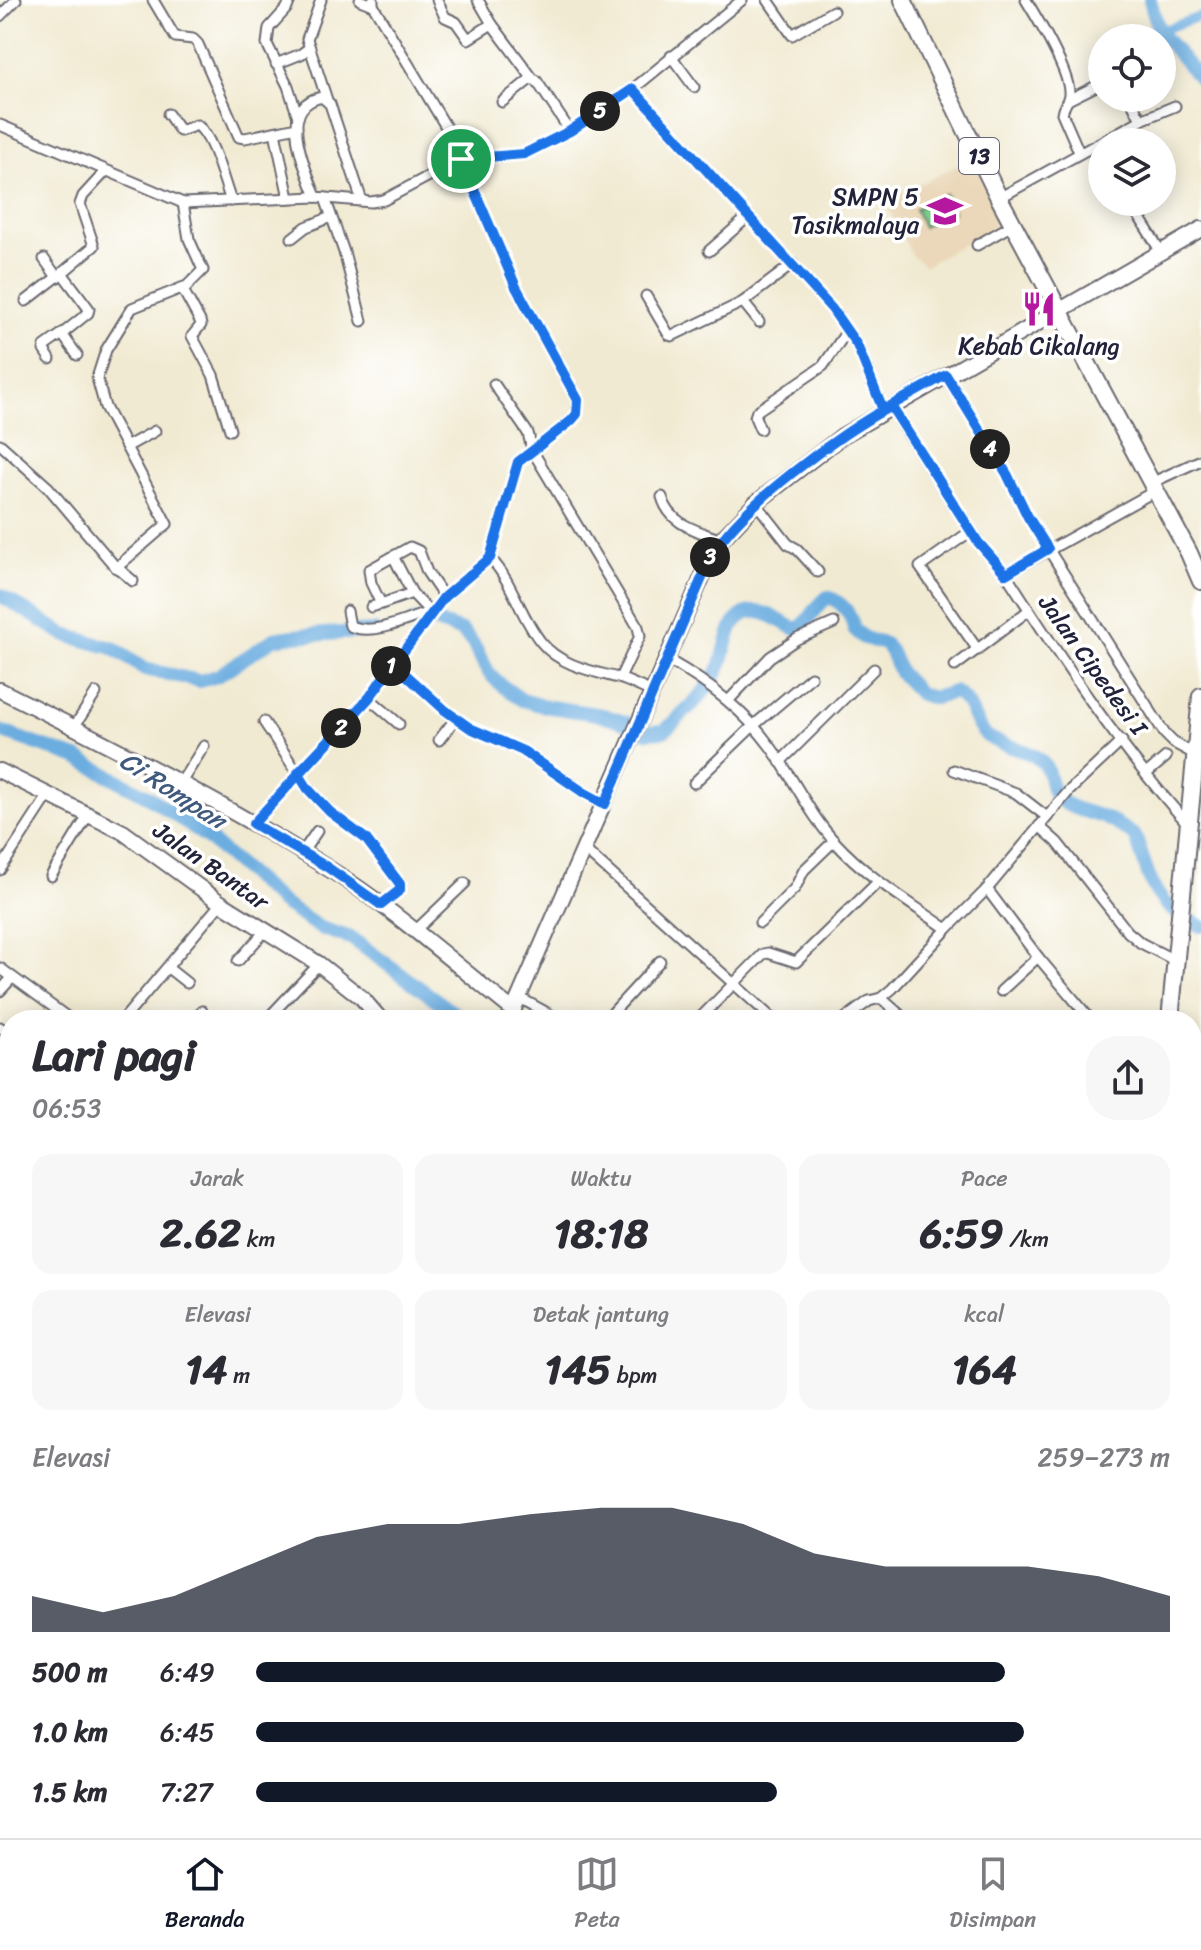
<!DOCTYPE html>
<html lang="id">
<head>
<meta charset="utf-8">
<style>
  :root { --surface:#fff; --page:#f7f7f7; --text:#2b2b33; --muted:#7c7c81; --line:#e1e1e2; --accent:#111827 }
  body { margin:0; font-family:Sriracha,sans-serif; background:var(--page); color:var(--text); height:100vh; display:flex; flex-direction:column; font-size:30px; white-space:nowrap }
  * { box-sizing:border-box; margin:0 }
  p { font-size:26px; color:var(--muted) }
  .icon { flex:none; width:44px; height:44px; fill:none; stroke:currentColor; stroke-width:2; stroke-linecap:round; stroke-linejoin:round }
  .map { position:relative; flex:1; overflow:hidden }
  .details { position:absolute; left:0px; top:1010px; width:1202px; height:828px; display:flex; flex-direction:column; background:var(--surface); border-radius:32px 32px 0 0; box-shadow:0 4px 20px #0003 }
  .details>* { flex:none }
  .fabs { position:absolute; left:1088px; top:24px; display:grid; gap:16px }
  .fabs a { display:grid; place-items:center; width:88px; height:88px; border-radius:50%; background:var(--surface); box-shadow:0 4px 20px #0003; font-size:40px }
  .pin { position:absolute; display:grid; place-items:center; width:68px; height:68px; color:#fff; margin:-34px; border:4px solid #fff; border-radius:50%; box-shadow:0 2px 8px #0007 }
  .km { position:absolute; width:40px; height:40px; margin:-20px; border-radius:50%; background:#222; color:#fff; font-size:22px; line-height:40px; text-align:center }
  .round { display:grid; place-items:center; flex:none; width:84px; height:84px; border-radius:32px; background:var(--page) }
  .head { display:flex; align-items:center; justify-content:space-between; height:136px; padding:0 32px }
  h1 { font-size:44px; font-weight:800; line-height:60px }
  .figures { display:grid; grid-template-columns:repeat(3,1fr); gap:12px; height:136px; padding:8px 32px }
  .figures div { display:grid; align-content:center; border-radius:20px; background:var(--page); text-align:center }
  .figures b { font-size:40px; font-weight:800 }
  .figures small { font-size:22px; font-weight:400 }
  .figures p { font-size:22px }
  .chart { height:224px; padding:16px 32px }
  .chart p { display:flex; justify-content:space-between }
  .chart svg { width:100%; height:144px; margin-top:8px; fill:var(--accent); opacity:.7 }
  ul { padding:0 32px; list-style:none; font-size:26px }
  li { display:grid; grid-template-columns:128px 96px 1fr; align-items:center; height:60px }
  li i { height:20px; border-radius:10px; background:var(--accent) }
  .tab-bar { display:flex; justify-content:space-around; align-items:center; height:112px; border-top:2px solid var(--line); background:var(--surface); font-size:22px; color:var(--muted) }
  .tab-bar a { display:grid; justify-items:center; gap:4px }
  .tab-bar .active { color:var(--accent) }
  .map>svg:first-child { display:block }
  .built { fill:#ebd8ba }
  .park { fill:#7bcb8b; stroke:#4e7663; stroke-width:2 }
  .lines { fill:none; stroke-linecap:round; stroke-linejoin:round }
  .canal { stroke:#6cade0; stroke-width:9 }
  .river { stroke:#6cade0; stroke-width:14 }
  .street-casing { stroke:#6a6870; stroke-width:13 }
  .secondary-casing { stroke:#6a6870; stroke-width:18 }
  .primary-casing { stroke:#6a6870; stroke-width:18 }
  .highway-casing { stroke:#6a6870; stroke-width:20 }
  .street { stroke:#fff; stroke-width:9 }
  .secondary { stroke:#fff; stroke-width:14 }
  .primary { stroke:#fff; stroke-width:14 }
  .highway { stroke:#fff; stroke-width:16 }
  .route-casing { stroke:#fff; stroke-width:16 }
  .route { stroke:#1a73e8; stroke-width:10 }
  .labels { text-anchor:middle; stroke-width:7; stroke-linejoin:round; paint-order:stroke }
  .shield { fill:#fff; stroke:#646476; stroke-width:2 }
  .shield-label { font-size:22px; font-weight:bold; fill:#22223b }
  .poi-label { font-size:24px; fill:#22223b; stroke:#fff; text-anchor:end }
  .street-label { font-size:24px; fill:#22223b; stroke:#fff }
  .water-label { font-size:26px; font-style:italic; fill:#405a7d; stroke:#fff }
</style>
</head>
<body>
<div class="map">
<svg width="1201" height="1838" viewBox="0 0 1201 1838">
  <rect width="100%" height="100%" fill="#fff"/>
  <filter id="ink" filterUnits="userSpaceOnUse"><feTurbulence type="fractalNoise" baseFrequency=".0125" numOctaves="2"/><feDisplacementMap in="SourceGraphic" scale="16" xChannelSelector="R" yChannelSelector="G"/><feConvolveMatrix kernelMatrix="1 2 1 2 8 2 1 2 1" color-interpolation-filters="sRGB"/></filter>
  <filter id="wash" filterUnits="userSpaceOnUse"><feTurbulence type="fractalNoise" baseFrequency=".006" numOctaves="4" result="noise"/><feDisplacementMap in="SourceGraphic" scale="32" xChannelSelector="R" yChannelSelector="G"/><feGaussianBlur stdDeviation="1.8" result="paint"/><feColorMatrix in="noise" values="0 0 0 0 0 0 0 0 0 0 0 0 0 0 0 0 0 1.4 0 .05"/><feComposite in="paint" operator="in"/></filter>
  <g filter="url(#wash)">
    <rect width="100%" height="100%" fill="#f1ead2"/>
    <path class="built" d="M973,158L1005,220L925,266L912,256L885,201Z"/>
    <path class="park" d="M945,194L954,212L923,227L915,209Z"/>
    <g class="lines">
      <path class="canal" d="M1159,31L1201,16"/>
      <g class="river">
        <path d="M1150,0L1159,31L1201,80"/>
        <path d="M0,595L65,635L113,648L144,669L200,681L217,676L274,639L293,636L374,631"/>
        <path d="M414,621H433L462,631L472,642L489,673L501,685L522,700L544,706L603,715L627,723"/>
        <path d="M0,731L77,758L149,797L206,837L282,903L320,928L351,938L464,1020"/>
        <path d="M646,732L664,731C684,712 711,690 721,664C727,647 729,615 751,612C767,609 783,625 797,629C811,623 814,606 828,597C842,602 852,614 854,629L864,638L885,644L891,652L900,673L920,694L934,698L954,692C975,703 971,723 987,736C1003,748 1030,748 1043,763C1052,773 1048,788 1057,797C1071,810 1086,811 1103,817C1114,822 1125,829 1135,836C1152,882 1151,905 1201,926"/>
        <path d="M1192,1286L1201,1283"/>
      </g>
    </g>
  </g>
  <g filter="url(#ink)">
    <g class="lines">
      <g class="street-casing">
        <g id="street">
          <path d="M153,0L175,37L193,39L198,44L239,137L245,138L297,127"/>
          <path d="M290,0L287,8L269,28L267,44L288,86L298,117"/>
          <path d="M321,0L307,39L327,100"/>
          <path d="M360,0L373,5"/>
          <path d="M437,0L445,17L456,22L468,39L492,24"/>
          <path d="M478,0L492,24L533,79"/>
          <path d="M768,0L792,35L833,11"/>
          <path d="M1026,0C1037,18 1071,74 1069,95C1068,102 1064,105 1062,113L1079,152"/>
          <path d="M0,16L16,0"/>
          <path d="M671,56L694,87"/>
          <path d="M276,64L301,54L309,48"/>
          <path d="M633,89L832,309L857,345L883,410"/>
          <path d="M1130,98L1141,120"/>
          <path d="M1068,100L1102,83"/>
          <path d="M502,102L529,80H536L570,131"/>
          <path d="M168,114L180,131L197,125C214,138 223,180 231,201"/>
          <path d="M0,125L183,203L316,197L371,202L384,200L461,159L524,154L570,131L633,89L742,0"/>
          <path d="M275,132L289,198"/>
          <path d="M316,197C306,169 275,106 322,97L330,104L362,201"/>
          <path d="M325,198L344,252L362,321"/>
          <path d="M999,198L1141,120L1175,106"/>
          <path d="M1130,202L1161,252"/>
          <path d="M183,203L189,239L203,270L183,290L200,321L201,325L192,336L213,375L230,430"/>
          <path d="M292,238L306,227L331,217"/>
          <path d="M977,245L1012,225"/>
          <path d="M709,251L749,216"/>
          <path d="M44,259L57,277L59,275"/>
          <path d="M646,296L669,335L672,336L743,302L793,264"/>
          <path d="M26,301L57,277"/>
          <path d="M743,302L759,322"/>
          <path d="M77,355L62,334L88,313L89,309L62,273L94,246L80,204L83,196L105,172"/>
          <path d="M50,359L44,350L45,346L62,334"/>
          <path d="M946,375L1007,474L1028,517L1165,734L1174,743L1196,755"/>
          <path d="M494,384L528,433L532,450L638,627L640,636L620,678"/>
          <path d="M891,406C919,451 946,496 977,539C986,553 999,563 1008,577C1062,661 1120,749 1187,823"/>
          <path d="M760,429L755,417L757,411L823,366L847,331"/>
          <path d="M0,444L48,487L113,564L133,581"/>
          <path d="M128,446L155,431"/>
          <path d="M1151,483L1201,460"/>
          <path d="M662,497C670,525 696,530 721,540"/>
          <path d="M756,503L788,544L797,549L818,572"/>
          <path d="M971,531L920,567L978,650"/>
          <path d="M393,556L412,593L432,614"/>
          <path d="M490,558C513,582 520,616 541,642C559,665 591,671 618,678C630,681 641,688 653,692"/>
          <path d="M116,568L167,524L105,407L97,378L106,350L132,308L184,287"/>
          <path d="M1006,574L1155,491"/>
          <path d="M381,604L412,593"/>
          <path d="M371,607L381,604L371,583L369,570L410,547L419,551L427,572L444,597"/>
          <path d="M347,611L350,626C373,636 406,620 429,612"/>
          <path d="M668,660C707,682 743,709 770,746C793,777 809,814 835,842C868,878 908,901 947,929"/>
          <path d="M393,663L446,711L470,728L523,751L583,792L605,804"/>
          <path d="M955,666L1028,611"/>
          <path d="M369,698L399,724"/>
          <path d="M728,701L770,657L797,639L834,623"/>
          <path d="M264,722L308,789L330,812L366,839L400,884V890L381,905"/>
          <path d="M74,727L96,693"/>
          <path d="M439,740L456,718"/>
          <path d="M780,762L874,669"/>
          <path d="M954,770L1016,793L1047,817"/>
          <path d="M1146,774L1166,757"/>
          <path d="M694,783L753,726L811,677"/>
          <path d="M180,784L204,746"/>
          <path d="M253,824L369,698L444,597L490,558L518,462L571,421L577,414L578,400L516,287L449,132L373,5V0"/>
          <path d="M1039,826L1057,842L1128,932L1141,943L1176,961"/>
          <path d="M585,850L774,1020"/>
          <path d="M302,853L317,831"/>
          <path d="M0,870L48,796"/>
          <path d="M51,876L89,814"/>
          <path d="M987,889L1038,957L1091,1020"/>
          <path d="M760,923L795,888L804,870L834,841"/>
          <path d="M414,932L465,883"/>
          <path d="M238,961L266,930"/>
          <path d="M0,968L71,1020"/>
          <path d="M168,968L187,983"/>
          <path d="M0,991L12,978"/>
          <path d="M1001,991L1038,957"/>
          <path d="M520,998L560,1020"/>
          <path d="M881,998L906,1020"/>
          <path d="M269,1017L319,964"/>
          <path d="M123,1020L221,903"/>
          <path d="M195,1020L202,1011"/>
          <path d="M606,1020L660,961"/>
          <path d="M698,1020L763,954L768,953L796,962L878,882"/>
          <path d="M843,1020L869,1001L881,998L892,989L947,929L987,889L1069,791L1122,741"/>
          <path d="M0,1027L10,1035"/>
          <path d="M0,1110L10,1118"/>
          <path d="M1192,1215L1201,1213"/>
          <path d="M0,1230L10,1215"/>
          <path d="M0,1314L10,1320"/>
          <path d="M0,1438L10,1422"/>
          <path d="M0,1488L10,1476"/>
          <path d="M1192,1537L1201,1547"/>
          <path d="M1192,1581L1201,1574"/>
          <path d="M0,1674L10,1678"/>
          <path d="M0,1711L8,1716"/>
          <path d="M1192,1799L1201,1806"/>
          <path d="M394,1828L403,1838"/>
          <path d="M481,1828H489"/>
          <path d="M517,1828L530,1838"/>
          <path d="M15,1838L25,1828"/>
          <path d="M538,1838L546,1828"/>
          <path d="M586,1838L596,1828"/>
          <path d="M987,1838L997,1828"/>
        </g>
      </g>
      <g class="secondary-casing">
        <g id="secondary">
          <path d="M0,690C110,745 221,802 326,867C393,908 452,962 514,1011"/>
          <path d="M0,771L123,832L221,903L319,964L362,998L381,1020"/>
          <path d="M509,1020L711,557L721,540L756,503L842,436L1201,229"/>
          <path d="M0,1593L10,1600"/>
          <path d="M1192,1696L1201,1706"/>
          <path d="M692,1828L702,1838"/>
          <path d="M0,1830L11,1838"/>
          <path d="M131,1838L141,1828"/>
        </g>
      </g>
      <g class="primary-casing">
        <g id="primary">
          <path d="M1192,1175L1201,1203"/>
          <path d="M1192,1413L1201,1390"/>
          <path d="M840,1828L849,1838"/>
          <path d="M794,1838L817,1828"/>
        </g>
      </g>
      <g class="highway-casing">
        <g id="highway">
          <path d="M903,0L999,198L1189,553L1201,581"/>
          <path d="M1170,1020L1201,696"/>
          <path d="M1192,1089L1201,1087"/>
        </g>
      </g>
      <use href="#street" class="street"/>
      <use href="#secondary" class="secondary"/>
      <use href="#primary" class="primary"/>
      <use href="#highway" class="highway"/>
    </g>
  </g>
  <g class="lines" filter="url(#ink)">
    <g class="route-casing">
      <path id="route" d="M461,159L516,287L578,400L577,414L571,421L518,462L490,558L444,597L369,698L253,824L327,867L381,905L400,890V884L366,839L330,812L308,789L298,773L369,698L393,663L446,711L470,728L523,751L583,792L605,804L711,557C737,508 842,432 891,406L978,542L1006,574L1048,549L1028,517L1007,474L946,375L883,410L857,345L832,309L633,89L570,131L524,154L461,159"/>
    </g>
    <use href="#route" class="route"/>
  </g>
  <defs>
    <g id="school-bare" transform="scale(2.76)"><path d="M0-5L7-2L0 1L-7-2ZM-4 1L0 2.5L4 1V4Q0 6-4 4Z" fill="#b5179e" stroke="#fff" stroke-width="2.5" paint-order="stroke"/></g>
    <g id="restaurant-bare" transform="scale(2.76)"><path d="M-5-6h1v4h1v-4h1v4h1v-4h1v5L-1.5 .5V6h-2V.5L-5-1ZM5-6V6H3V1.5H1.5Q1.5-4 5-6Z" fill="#b5179e" stroke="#fff" stroke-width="2.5" paint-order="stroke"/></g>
  </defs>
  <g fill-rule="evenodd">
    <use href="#school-bare" x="945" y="211"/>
    <use href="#restaurant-bare" x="1039" y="309"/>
  </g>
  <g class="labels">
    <rect class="shield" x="959" y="138" width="40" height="36" rx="6"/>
    <g class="shield-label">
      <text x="979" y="164">13</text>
    </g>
    <g class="poi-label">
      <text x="919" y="205">SMPN 5<tspan x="919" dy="28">Tasikmalaya</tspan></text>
      <text x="1039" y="354" text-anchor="middle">Kebab Cikalang</text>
    </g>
    <g class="street-label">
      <text transform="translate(1093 665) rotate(54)" y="8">Jalan Cipedesi I</text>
      <text transform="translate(211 866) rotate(35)" y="8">Jalan Bantar</text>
    </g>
    <g class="water-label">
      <text transform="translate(173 790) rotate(33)" y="9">Ci Rompan</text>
    </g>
  </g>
</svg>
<div class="fabs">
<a><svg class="icon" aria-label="locate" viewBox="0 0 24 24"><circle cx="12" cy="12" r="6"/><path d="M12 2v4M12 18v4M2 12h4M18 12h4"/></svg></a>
<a><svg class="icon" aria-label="layers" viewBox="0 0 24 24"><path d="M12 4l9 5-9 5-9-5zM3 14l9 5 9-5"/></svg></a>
</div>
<div class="pin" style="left:461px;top:159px;background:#1e9e55"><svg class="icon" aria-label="arrive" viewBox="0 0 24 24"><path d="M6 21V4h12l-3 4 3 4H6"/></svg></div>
<b class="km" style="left:391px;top:666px">1</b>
<b class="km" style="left:341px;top:728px">2</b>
<b class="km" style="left:710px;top:557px">3</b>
<b class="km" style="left:990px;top:449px">4</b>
<b class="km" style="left:600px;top:111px">5</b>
<section class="details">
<div class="head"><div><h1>Lari pagi</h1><p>06:53</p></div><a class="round"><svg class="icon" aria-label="share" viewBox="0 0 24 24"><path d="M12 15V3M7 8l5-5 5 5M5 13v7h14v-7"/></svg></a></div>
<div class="figures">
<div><p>Jarak</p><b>2.62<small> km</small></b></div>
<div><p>Waktu</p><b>18:18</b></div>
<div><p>Pace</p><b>6:59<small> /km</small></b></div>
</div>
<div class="figures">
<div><p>Elevasi</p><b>14<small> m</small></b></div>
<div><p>Detak jantung</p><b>145<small> bpm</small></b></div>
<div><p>kcal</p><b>164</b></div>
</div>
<div class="chart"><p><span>Elevasi</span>259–273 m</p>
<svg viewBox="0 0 160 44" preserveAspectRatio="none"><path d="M0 44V33L10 38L20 33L30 24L40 15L50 11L60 11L70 8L80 6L90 6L100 11L110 20L120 24L130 24L140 24L150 27L160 33V44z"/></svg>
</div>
<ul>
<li><b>500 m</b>6:49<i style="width:82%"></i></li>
<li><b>1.0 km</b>6:45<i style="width:84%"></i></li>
<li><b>1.5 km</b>7:27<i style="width:57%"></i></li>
</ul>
</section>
</div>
<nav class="tab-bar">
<a class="active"><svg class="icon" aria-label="home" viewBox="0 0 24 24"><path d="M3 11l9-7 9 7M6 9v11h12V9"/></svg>Beranda</a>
<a><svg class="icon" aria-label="map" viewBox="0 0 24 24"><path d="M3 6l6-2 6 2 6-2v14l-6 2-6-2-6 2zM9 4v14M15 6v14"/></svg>Peta</a>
<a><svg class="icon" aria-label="saved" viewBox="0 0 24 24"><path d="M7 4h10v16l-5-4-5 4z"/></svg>Disimpan</a>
</nav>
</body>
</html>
